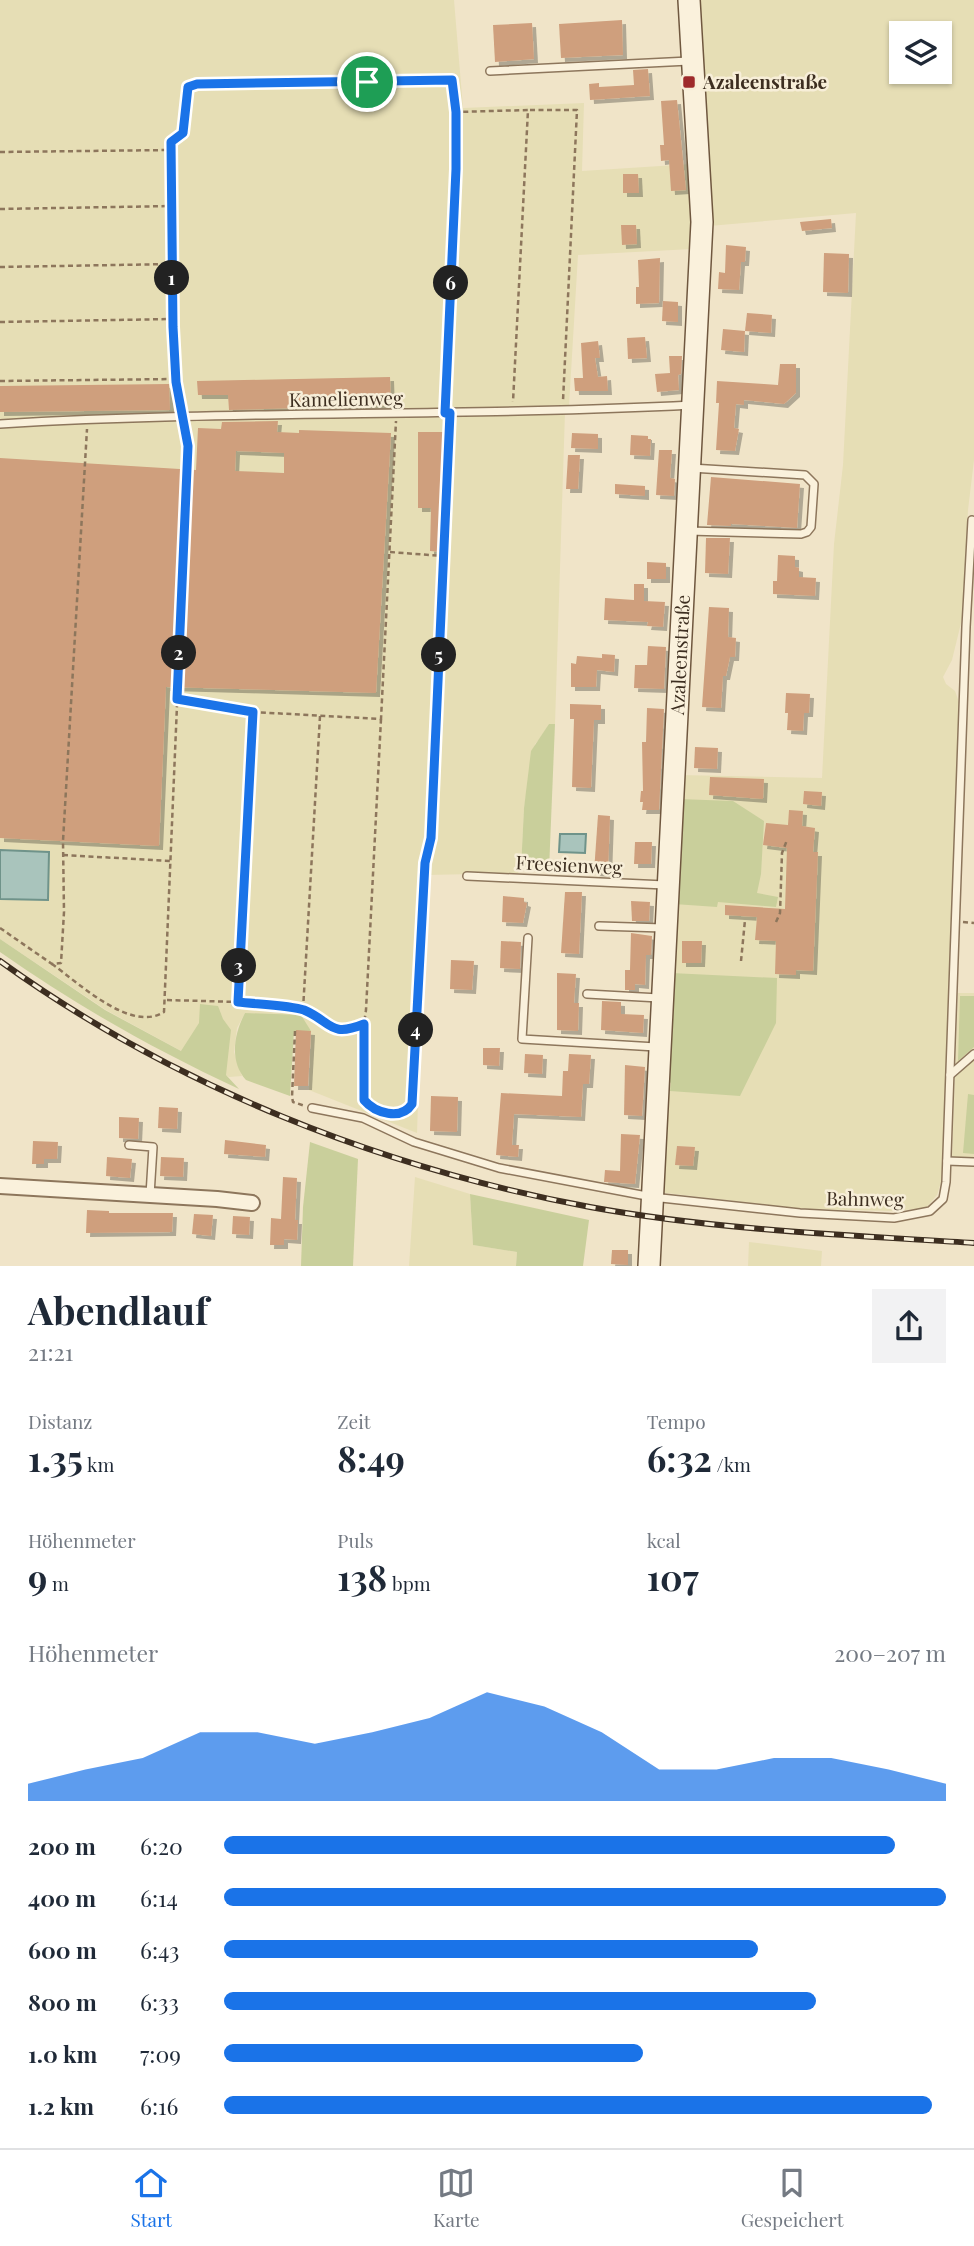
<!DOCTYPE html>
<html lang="de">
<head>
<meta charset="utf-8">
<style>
  :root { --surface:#fff; --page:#f2f2f3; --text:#1f2937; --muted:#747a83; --line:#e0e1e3; --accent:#1a73e8 }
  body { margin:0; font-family:"Playfair Display",serif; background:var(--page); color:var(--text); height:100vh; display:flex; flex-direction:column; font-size:26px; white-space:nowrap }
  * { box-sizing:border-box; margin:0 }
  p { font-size:23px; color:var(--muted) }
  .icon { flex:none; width:38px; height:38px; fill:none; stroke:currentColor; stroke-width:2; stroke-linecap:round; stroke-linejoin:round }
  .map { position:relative; height:1266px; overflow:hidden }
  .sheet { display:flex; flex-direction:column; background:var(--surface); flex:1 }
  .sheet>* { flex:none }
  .controls { position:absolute; left:889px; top:21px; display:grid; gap:14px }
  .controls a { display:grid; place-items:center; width:63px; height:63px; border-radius:0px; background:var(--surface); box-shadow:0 2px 5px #0004; font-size:35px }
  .pin { position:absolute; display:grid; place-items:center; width:60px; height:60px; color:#fff; margin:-30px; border:4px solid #fff; border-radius:50%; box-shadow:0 2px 7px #0007 }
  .km { position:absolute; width:35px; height:35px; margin:-18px; border-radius:50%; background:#222; color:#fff; font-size:19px; line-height:35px; text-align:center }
  .round { display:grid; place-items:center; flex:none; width:74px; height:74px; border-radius:0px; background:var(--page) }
  .head { display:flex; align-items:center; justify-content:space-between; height:119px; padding:0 28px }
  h1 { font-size:38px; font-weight:700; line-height:52px }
  .figures { display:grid; grid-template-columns:repeat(3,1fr); gap:10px; height:119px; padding:7px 28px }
  .figures div { display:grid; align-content:center }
  .figures b { font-size:35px; font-weight:700 }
  .figures small { font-size:19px; font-weight:400 }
  .figures p { font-size:19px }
  .chart { height:196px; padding:14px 28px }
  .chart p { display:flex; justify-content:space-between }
  .chart svg { width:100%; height:126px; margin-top:7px; fill:var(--accent); opacity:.7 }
  ul { padding:0 28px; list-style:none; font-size:23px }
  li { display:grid; grid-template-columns:112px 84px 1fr; align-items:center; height:52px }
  li i { height:18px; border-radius:9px; background:var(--accent) }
  .dock { display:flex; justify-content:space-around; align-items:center; height:98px; border-top:2px solid var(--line); background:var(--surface); font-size:19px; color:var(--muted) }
  .dock a { display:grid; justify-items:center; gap:4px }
  .dock .on { color:var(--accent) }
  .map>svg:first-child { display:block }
  .farmland { fill:#e6deb5; fill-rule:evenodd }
  .green { fill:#c9cf9b }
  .water { fill:#a9c4bc; stroke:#6f938a; stroke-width:2 }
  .building { fill:#cf9f7d; fill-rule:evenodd; filter:url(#shadow) }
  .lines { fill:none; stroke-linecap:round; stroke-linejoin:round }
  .lane-casing { stroke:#8d765c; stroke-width:10 }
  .street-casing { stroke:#8d765c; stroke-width:18 }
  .secondary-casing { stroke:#6f573f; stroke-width:24 }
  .path { stroke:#8d765c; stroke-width:2.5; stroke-dasharray:5 3.5; stroke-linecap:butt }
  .lane { stroke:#faf1dc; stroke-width:7 }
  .street { stroke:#faf1dc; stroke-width:14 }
  .secondary { stroke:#faf1dc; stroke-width:21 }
  .rail-casing { stroke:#3d2e20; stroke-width:6 }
  .rail { stroke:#f7eed8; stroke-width:3.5; stroke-dasharray:10; stroke-linecap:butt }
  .route-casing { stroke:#fff; stroke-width:14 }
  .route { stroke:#1a73e8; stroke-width:9 }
  .poi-dot { fill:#9e2a2b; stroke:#f7eed8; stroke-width:2.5 }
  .labels { text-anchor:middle; stroke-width:5; stroke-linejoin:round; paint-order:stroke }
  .poi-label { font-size:19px; font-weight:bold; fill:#3d2e20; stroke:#f7eed8; text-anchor:start }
  .street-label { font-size:19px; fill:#3d2e20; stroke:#f7eed8 }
</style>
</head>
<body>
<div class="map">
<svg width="974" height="1266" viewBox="0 0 974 1266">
  <defs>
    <filter id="shadow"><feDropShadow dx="4" dy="4" stdDeviation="0" flood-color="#0004"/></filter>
  </defs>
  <rect width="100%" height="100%" fill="#f0e4c8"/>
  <g class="farmland">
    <path d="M0,0H454L463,108L584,103L582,171L692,164V249L578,255L569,406L565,412L555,724H549L544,734L535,744L524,808L521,868L518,873L426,875L417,1133L309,1090L311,1031L245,1013L237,1028L234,1052L242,1076L229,1077L106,1010L0,939Z"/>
    <path d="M700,0H974V460L968,510L962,619L952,660L943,677L946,684L955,691L959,702L944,1159L941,1182L937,1195L926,1208L894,1211L802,1209L658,1192L679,775L822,778L834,544L843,465L856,213L709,226ZM901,33H940V72H901Z"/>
    <path d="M958,993H974V1158L952,1157Z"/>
    <path d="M415,1177L470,1194L473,1245L517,1252L516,1266H409Z"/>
    <path d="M749,1242L822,1251L821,1266H748Z"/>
  </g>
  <g class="green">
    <path d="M549,724H555L549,870L521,868L524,808L531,751Z"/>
    <path d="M679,799L733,801L764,821L761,874L757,893L778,897L776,907L718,902L717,907L674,904Z"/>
    <path d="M0,939L105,1010L181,1051L199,1023L200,1004L218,1006L223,1019L231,1030L226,1075L239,1089C155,1050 75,1005 0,952Z"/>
    <path d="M671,973L777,978L776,1023L740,1096L670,1091L671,1083L667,1080Z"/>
    <path d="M960,996H974V1047L958,1061Z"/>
    <path d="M245,1013L301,1015L311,1031H294L290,1096L246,1080C229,1061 234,1034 245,1013Z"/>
    <path d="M968,1094L974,1095V1154L963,1153Z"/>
    <path d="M310,1142L358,1159L353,1266H301L303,1207Z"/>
    <path d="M470,1194L589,1220L583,1266H516L517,1252L473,1245Z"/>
  </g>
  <g class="water">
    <path d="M560,834H586L585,853L559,852Z"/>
    <path d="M0,850L49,852L48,900L0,899Z"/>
  </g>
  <g class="building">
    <path d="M622,20L623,55L561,58L559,24Z"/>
    <path d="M532,23L534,59L495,62L493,25Z"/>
    <path d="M648,69L650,96L590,100L589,84L599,83V87L634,85L633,70Z"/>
    <path d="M677,100L686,190L671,191L669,160L661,161L660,145H664L661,101Z"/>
    <path d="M623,174H638L639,193H623Z"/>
    <path d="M831,219L832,228L802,231L800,222Z"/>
    <path d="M621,225H636L637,244L622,245Z"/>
    <path d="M726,245L746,247L745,262H741L739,290L718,289L719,272L725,273Z"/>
    <path d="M824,253L849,254L848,293L823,292Z"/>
    <path d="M660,258L659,303L636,304V287H639L638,260Z"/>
    <path d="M663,301L678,302V322L662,321Z"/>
    <path d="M747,313L772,315L771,333L745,331Z"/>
    <path d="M723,329L745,331L744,352L721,350Z"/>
    <path d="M645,337L647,358L628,359L627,338Z"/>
    <path d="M598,341L600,358H595L598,377L607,376L608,391H575L574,378H583L581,343Z"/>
    <path d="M669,356H682L681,374L678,375L679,390L657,392L655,374L670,373Z"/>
    <path d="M780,364H796V393L784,404L744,400V405L736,404L734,428L739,429L735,451L716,450L719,403H716L717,381L778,385Z"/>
    <path d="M390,377L391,405L229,410L228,395H198L197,381Z"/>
    <path d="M169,384L170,410L0,412V386Z"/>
    <path d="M278,421L277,432L299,433V430L391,433L376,693L166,687L159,846L0,838V458L196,470L198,428L221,429L222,422ZM236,451L284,453V473L235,471Z"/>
    <path d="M418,432H443L442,552L430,551L431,508H418Z"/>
    <path d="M572,433L598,434V449L571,448Z"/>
    <path d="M631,435L648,436V439H651L650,456L630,455Z"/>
    <path d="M659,450H672L670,478L675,479L674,496L656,495Z"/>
    <path d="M568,455H580L578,489H566Z"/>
    <path d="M711,477L800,484L797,528L731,524V526L707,525Z"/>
    <path d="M615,484L645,486V496L615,494Z"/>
    <path d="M706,538H730L728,574L705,573Z"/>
    <path d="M778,555L795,556V567L799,568V577L816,578L815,596L773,594V581H777Z"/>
    <path d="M647,562L666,563V579H647Z"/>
    <path d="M634,584H644V601L665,602L663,627L647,626L648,622L604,620L605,598L634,600Z"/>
    <path d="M709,607L729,608L728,637L736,638L735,657H730L726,676H723L721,708L702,707Z"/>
    <path d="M648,646L666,647L664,689L634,688L635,665H647Z"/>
    <path d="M602,654L615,655L614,672L597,670L596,687H571V663L576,664L577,656L602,658Z"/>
    <path d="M786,693L810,694L809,713H804L803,731L787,730L788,713H785Z"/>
    <path d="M570,704L601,705V720H594L591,788L572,787L574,719H570Z"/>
    <path d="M647,708L664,709L659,810H642L643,802H640L641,791H643L642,742H646Z"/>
    <path d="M695,747L718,748L717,769L694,768Z"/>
    <path d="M710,777L764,779L763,799L709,795Z"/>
    <path d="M804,791L822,792L821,806L803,804Z"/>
    <path d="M789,810L803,811L802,826L815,828L813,852H818L813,971L796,970V975L775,974L776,941L755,940L757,917L725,915V905L785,909L787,848L763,845L766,823L788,825Z"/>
    <path d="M598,815L610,816L608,873L594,872Z"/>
    <path d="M635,842H652L651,864H634Z"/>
    <path d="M565,892H582L579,954L561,953Z"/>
    <path d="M503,896L524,898V902L527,903L523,923L502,922Z"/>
    <path d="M631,901L650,902L649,921H632Z"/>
    <path d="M631,933L652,936L651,955H646L645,985L635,984V990H625V970H630Z"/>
    <path d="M501,941L521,942L520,969L500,968Z"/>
    <path d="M682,941H702L701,963H682Z"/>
    <path d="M451,960L474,961L472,990L450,989Z"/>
    <path d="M557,973L576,974L574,1003H579L578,1031L557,1030Z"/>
    <path d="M602,1001L621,1002V1014L644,1015L643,1033L601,1030Z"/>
    <path d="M296,1030L311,1031L308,1086H294Z"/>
    <path d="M483,1048H500L499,1066L483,1065Z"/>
    <path d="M525,1054L543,1055L542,1074L524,1073Z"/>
    <path d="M569,1054L591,1055L589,1084H583L581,1117L514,1114L512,1145H519L518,1157L496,1155L501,1093L562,1096L563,1071H568Z"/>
    <path d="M625,1065L645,1067L642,1116L624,1115Z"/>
    <path d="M431,1096L458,1097L457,1132L430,1131Z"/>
    <path d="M159,1107L178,1108L177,1129L158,1128Z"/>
    <path d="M119,1117L139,1118L138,1139L119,1138Z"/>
    <path d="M621,1134L640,1135L635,1184L604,1182L605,1170L620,1171Z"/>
    <path d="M225,1140L266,1145L265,1157L224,1154Z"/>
    <path d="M33,1141L58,1142L57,1159H44V1164H32Z"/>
    <path d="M677,1146L695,1147L693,1166L675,1165Z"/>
    <path d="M107,1157L132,1159L130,1178L106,1176Z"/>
    <path d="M161,1157L184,1158L183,1177L160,1176Z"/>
    <path d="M283,1177L297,1178L295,1220H298L297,1240L284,1239V1245H270L271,1218L281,1219Z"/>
    <path d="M87,1210L109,1211V1213H173L172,1232L86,1233Z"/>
    <path d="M194,1214L213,1215L211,1236L192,1234Z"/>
    <path d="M233,1216L250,1217L249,1235L232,1234Z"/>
    <path d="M612,1250H628V1265L611,1264Z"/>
  </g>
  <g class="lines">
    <g class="lane-casing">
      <g id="lane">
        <path d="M490,71L689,61"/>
        <path d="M0,424C230,410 461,417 692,405"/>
        <path d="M688,531L801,534L807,532L811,527L814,484L805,475L691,468"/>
        <path d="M467,876L665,885"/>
        <path d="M599,926L663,928"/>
        <path d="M528,938L522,1039L656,1047"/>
        <path d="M587,994L659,998"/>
        <path d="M950,1075L974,1054"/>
        <path d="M312,1108L363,1118L414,1142L499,1168L652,1197L800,1213L894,1218L930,1211L943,1199L946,1182L966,627L972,520"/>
        <path d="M129,1145L153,1147L150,1195"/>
        <path d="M947,1161L974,1162"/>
      </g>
    </g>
    <g class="street-casing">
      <path id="street" d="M0,1186L217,1199L252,1203"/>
    </g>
    <g class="secondary-casing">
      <g id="secondary">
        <path id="s1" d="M649,1266L702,222L689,0"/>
      </g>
    </g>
    <g class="path">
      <path d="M530,110H577L563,401"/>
      <path d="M0,152L171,150"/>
      <path d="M0,209L172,206"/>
      <path d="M0,267L172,264"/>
      <path d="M0,322L172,319"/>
      <path d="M0,381L175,379"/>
      <path d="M446,402L456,169V112L528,110L513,402"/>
      <path d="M180,409C166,321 172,230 171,142L183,133L188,87L197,84L452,80L456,112"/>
      <path d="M390,552L443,556"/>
      <path d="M177,699L253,712L381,719L396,421"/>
      <path d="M320,716L303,1010L326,1025L346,1031L364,1024L366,1010L381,719"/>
      <path d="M63,855L171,861"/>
      <path d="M776,922L780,913L782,853L787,840"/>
      <path d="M963,922L974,923"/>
      <path d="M0,928L52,964L61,963L64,912L63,841L87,429"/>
      <path d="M741,961L745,920"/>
      <path d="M52,964C80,984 131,1033 164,1012L188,446L183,426"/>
      <path d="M167,1000L238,1002L253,712"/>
      <path d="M238,1002L303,1010"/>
      <path d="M364,1024V1100C375,1113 401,1121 412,1104L425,863L431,838L450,422"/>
      <path d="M295,1031L292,1097L293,1102L305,1106"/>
    </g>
    <use href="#lane" class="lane"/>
    <use href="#street" class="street"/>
    <use href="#secondary" class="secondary"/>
    <g class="rail-casing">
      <path id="rail" d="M0,961C173,1086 381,1168 590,1207C716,1230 846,1235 974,1243"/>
    </g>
    <use href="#rail" class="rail"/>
  </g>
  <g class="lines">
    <g class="route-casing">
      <path id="route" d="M452,80L456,112V169L445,413H450L431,838L425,863L412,1104C401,1121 375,1113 364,1100V1024C329,1038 332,1022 304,1010C290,1005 254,1004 238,1002L253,712L177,699L188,446L176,382L173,327L171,142L183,133L188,87L197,84Z"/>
    </g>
    <use href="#route" class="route"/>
  </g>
  <rect class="poi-dot" x="682" y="75" width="14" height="14" rx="3.5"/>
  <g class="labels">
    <g class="poi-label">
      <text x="703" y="89">Azaleenstraße</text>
    </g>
    <g class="street-label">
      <text transform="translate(346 399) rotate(-1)" y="7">Kamelienweg</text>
      <text dy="7" stroke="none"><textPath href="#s1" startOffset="612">Azaleenstraße</textPath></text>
      <text transform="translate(569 865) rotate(3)" y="7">Freesienweg</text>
      <text transform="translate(865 1199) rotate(1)" y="7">Bahnweg</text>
    </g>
  </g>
</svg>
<div class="controls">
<a><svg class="icon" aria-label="layers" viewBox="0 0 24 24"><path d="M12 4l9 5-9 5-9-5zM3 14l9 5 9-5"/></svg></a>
</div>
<div class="pin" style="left:367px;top:82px;background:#1e9e55"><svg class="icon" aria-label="arrive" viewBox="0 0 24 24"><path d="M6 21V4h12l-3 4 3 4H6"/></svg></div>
<b class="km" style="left:172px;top:278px">1</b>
<b class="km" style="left:179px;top:653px">2</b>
<b class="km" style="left:239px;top:966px">3</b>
<b class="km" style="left:416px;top:1030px">4</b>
<b class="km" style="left:439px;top:655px">5</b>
<b class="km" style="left:451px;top:283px">6</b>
</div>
<section class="sheet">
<div class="head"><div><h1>Abendlauf</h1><p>21:21</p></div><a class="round"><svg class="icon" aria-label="share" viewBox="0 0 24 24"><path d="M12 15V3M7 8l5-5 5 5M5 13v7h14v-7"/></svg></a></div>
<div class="figures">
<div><p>Distanz</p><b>1.35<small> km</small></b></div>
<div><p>Zeit</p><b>8:49</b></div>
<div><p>Tempo</p><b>6:32<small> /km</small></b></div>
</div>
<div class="figures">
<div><p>Höhenmeter</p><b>9<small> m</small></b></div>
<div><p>Puls</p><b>138<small> bpm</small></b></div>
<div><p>kcal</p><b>107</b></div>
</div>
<div class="chart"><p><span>Höhenmeter</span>200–207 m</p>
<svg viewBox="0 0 160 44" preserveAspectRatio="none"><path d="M0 44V38L10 33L20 29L30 20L40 20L50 24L60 20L70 15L80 6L90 11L100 20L110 33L120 33L130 29L140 29L150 33L160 38V44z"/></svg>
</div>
<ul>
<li><b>200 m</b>6:20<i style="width:93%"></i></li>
<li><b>400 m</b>6:14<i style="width:100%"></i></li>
<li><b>600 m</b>6:43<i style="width:74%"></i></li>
<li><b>800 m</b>6:33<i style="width:82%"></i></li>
<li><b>1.0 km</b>7:09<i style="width:58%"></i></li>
<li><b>1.2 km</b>6:16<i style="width:98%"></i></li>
</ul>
</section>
<nav class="dock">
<a class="on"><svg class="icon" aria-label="home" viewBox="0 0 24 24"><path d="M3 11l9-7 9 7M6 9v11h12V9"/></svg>Start</a>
<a><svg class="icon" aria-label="map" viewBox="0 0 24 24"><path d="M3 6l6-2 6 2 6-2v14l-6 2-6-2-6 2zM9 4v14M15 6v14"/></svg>Karte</a>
<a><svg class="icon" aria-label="saved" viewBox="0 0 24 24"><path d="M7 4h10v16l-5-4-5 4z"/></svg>Gespeichert</a>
</nav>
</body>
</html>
